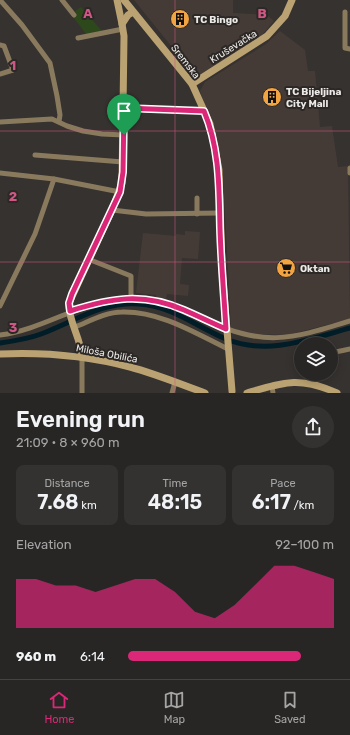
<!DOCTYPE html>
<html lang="en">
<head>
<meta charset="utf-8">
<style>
  :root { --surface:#282624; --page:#343231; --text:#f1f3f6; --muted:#a5a5a6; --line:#444341; --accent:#db2777 }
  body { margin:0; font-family:Rubik,sans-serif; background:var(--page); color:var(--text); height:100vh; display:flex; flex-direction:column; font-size:15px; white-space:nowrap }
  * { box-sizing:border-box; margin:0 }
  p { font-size:13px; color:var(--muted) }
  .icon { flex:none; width:22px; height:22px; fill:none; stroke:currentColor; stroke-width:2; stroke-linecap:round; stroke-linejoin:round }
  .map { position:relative; height:393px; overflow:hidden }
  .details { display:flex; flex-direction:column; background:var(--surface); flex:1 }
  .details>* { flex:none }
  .tools { position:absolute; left:294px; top:337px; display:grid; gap:8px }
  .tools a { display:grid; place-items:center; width:44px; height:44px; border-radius:50%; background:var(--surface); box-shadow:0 2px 10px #0003,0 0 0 1px var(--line); font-size:20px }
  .pin { position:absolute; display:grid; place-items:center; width:34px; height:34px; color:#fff; margin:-41px -17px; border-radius:50% 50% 50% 0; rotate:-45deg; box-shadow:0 0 4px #0007 }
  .pin .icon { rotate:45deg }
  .round { display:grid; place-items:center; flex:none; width:42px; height:42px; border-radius:21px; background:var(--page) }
  .head { display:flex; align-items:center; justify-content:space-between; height:68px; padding:0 16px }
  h1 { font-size:22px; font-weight:600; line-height:30px }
  .figures { display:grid; grid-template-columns:repeat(3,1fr); gap:6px; height:68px; padding:4px 16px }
  .figures div { display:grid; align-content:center; border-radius:8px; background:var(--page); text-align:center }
  .figures b { font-size:20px; font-weight:600 }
  .figures small { font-size:11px; font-weight:400 }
  .figures p { font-size:11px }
  .chart { height:112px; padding:8px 16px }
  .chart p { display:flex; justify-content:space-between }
  .chart svg { width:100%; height:72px; margin-top:4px; fill:var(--accent); opacity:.7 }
  ul { padding:0 16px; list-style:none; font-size:13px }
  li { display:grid; grid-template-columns:64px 48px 1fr; align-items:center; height:30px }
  li i { height:10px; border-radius:5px; background:var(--accent) }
  .tabs { display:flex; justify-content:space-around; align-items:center; height:56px; border-top:1px solid var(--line); background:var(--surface); font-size:11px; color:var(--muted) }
  .tabs a { display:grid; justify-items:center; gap:2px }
  .tabs .selected { color:var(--accent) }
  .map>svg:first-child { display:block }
  .built { fill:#453b36 }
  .grass { fill:#2d481b }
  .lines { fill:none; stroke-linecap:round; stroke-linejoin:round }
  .canal { stroke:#011d28; stroke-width:5 }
  .street { stroke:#8a7a5d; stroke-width:5 }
  .secondary { stroke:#bba272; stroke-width:7 }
  .route-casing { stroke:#fff; stroke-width:8 }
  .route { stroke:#db2777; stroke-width:5 }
  .grid { fill:none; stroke:#cf5785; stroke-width:1; stroke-opacity:0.55 }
  .labels { text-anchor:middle; stroke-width:4; stroke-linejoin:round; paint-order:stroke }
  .poi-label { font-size:10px; font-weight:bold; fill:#eceae8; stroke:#2c2826; text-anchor:start }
  .street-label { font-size:10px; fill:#eceae8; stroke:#2c2826 }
  .grid-label { font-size:13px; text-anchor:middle; font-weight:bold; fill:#cf5785; stroke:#2c2826; stroke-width:4; stroke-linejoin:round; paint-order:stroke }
</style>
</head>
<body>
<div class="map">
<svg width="350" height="393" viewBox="0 0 350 393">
  <rect width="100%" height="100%" fill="#363230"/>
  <g class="built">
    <path d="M134,0H233V13L267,15L274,21L262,35L199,75L189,68Z"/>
    <path d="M280,31L305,50L308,71H315L320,127L332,126L338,167L348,166L350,319L287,335L250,334L231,328L223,176L218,144L200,91L205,82L266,44Z"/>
    <path d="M185,231L200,232L198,259L182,258L180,284L189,285L188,296L167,294L166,299L164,300L156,298V295L136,293L143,233L176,236V234L185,235Z"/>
  </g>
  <path class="grass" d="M81,7L102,31L86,34L74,18L77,15L75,11Z"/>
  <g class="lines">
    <path class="canal" d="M0,343C14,341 28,339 41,334C73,322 103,301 139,304C172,306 197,327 226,339C267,356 310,339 350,328"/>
    <g class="street">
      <path d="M0,0L22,25L50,63L57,96L60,115L59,121"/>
      <path d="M62,0L74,15"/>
      <path d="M345,12V48L350,49"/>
      <path d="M78,38L123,29"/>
      <path d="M0,45L4,46L13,70L0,74"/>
      <path d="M124,108L204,111"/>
      <path d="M0,122L52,119L67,126L83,131L102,134L124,135"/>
      <path d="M35,155L123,162"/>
      <path d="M350,168V173"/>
      <path d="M0,173L54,179L120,192"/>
      <path d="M112,210L146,214L220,213"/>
      <path d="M197,214V198"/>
      <path d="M88,259L131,276V298"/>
      <path d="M0,306L35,234L54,179"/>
      <path d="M75,327C90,321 106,312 122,312C160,311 195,333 228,349"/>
      <path d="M0,335C47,329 86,297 134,298C159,298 181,309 203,319C264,347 289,340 350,321"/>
      <path d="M331,353L350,349"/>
      <path d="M82,357V393"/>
      <path d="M310,382L311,374"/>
      <path d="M272,386L273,393"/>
      <path d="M172,393L175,382"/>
    </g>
    <g class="secondary">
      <path d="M117,0L122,24"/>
      <path d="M124,0L192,84L210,124L219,170L222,269L232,391"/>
      <path d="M192,84L267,36L285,16L292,0"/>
      <path d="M0,354C44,352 88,356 130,367C156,374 180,384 205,393"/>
      <path d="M82,357C81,338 68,321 69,303L112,210L122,183L124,36L122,24L128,15L133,12"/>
      <path d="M247,393C284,382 300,376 337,393"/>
    </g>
  </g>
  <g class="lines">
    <g class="route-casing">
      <path id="route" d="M124,108L204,111C220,149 219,189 220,228C221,262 224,295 226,329C212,323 198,316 184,310C143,292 111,298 70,311L69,303L72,294L120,192L123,172Z"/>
    </g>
    <use href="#route" class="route"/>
  </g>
  <path class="grid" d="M175,0V393M0,131H350M0,262H350"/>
  <defs>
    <g id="building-disc" transform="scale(1)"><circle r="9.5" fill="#f3a442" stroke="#2c2826"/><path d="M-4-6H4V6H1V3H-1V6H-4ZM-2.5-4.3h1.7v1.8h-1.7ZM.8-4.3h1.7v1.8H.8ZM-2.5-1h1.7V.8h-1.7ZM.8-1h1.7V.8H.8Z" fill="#111"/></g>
    <g id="supermarket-disc" transform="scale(1)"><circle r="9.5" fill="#f3a442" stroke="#2c2826"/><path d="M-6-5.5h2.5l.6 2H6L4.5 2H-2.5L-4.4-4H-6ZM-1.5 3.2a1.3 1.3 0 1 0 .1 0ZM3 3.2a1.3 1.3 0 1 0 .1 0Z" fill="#111"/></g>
  </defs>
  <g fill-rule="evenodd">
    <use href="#building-disc" x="180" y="19"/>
    <use href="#building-disc" x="272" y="97"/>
    <use href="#supermarket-disc" x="286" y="268"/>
  </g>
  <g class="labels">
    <g class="poi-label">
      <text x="194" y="23">TC Bingo</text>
      <text x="286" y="95">TC Bijeljina<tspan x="286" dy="12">City Mall</tspan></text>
      <text x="300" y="272">Oktan</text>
    </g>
    <g class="street-label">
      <text transform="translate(233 46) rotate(-32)" y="4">Kruševačka</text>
      <text transform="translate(186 61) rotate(52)" y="4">Sremska</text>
      <text transform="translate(107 353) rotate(11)" y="4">Miloša Obilića</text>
    </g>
  </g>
  <g class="grid-label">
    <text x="88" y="18">A</text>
    <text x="262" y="18">B</text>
    <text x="13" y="70">1</text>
    <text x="13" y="201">2</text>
    <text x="13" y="332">3</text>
  </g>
</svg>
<div class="tools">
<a><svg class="icon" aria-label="layers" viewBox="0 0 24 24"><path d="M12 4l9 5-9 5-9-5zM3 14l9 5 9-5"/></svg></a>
</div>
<div class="pin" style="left:124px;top:135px;background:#1e9e55"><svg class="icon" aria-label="arrive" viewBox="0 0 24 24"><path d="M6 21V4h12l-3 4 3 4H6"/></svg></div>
</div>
<section class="details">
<div class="head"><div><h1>Evening run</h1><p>21:09 · 8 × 960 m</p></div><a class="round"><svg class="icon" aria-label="share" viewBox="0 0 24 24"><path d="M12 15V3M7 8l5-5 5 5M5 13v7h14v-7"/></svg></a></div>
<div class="figures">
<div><p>Distance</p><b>7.68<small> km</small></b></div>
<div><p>Time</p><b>48:15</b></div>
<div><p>Pace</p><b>6:17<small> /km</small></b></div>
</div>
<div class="chart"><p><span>Elevation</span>92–100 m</p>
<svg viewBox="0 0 160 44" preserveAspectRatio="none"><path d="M0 44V14L10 14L20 18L30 18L40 22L50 18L60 14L70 14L80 22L90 34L100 38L110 30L120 18L130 6L140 6L150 10L160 14V44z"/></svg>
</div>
<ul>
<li><b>960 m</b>6:14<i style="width:84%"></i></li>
</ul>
</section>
<nav class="tabs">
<a class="selected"><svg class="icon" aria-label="home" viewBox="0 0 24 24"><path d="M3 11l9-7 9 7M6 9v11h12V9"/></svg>Home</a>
<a><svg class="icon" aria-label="map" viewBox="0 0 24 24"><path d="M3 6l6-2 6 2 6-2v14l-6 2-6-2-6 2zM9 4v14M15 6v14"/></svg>Map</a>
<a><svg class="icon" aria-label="saved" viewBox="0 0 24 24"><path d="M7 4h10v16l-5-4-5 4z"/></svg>Saved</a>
</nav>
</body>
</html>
